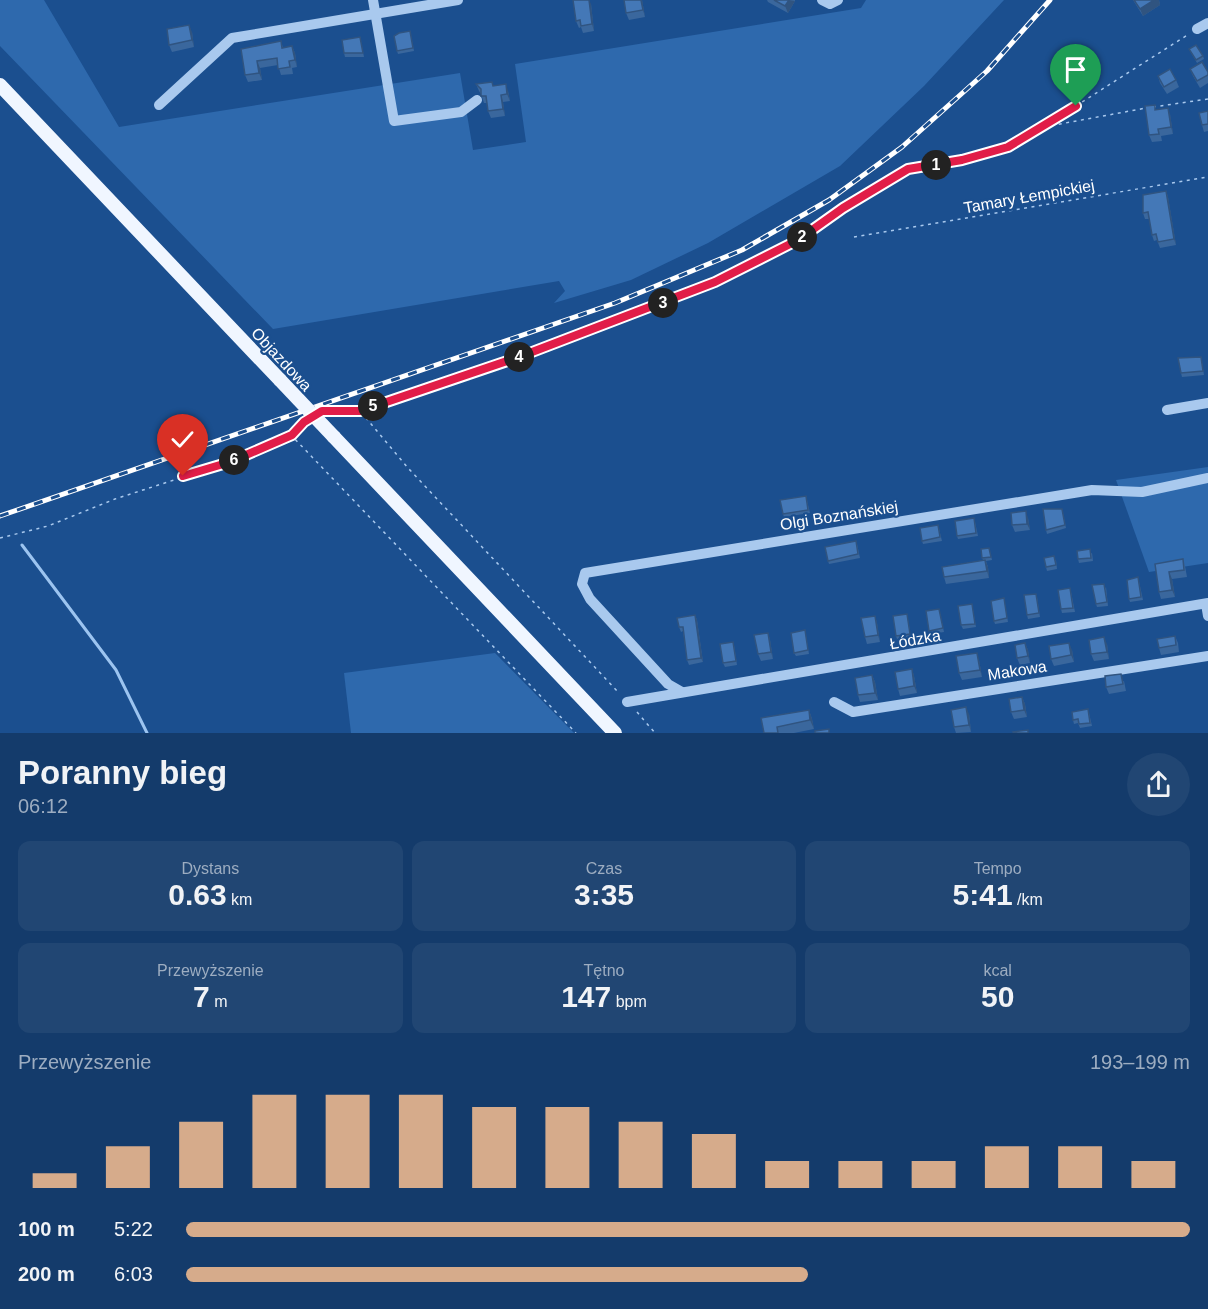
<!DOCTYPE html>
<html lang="pl">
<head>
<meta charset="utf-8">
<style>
  :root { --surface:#143b6b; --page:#214673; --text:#f1f3f6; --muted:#9dadc1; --accent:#d6ab8b }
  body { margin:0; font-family:Helvetica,sans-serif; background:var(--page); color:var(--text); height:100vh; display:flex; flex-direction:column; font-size:22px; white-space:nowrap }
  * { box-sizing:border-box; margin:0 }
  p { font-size:20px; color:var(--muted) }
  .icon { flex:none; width:33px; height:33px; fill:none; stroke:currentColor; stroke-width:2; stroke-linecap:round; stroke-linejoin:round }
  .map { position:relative; height:733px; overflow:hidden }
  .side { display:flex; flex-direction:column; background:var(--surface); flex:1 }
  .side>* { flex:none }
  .pin { position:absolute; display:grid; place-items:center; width:51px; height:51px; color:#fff; margin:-62px -26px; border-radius:50% 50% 50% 0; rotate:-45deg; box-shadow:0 0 6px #0007 }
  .pin .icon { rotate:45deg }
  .km { position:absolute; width:30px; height:30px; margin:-15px; border-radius:50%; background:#222; color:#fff; font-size:16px; line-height:30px; text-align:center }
  .round { display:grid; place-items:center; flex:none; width:63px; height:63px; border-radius:32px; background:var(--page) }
  .head { display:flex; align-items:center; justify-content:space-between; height:102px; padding:0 18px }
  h1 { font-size:33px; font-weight:600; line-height:45px }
  .figures { display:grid; grid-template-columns:repeat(3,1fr); gap:9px; height:102px; padding:6px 18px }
  .figures div { display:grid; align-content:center; border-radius:12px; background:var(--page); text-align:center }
  .figures b { font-size:30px; font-weight:600 }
  .figures small { font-size:16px; font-weight:400 }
  .figures p { font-size:16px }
  .chart { height:168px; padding:12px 18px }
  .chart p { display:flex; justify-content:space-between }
  .chart svg { width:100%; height:108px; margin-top:6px; stroke:var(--accent); stroke-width:6 }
  ul { padding:0 18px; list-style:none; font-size:20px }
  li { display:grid; grid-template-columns:96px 72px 1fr; align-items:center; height:45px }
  li i { height:15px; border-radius:8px; background:var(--accent) }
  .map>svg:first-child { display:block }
  .green { fill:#2e69ad }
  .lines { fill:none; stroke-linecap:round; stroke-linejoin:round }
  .stream { stroke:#9cc4f0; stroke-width:3 }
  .path { stroke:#a9c9ee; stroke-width:1.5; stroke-dasharray:3 4.5; stroke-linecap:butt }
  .minor { stroke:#a9c9ee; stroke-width:10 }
  .major { stroke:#f0f6ff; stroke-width:14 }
  .rail-casing { stroke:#fff; stroke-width:5 }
  .rail { stroke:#1b4f8f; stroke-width:3; stroke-dasharray:9; stroke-linecap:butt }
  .major-bridge { stroke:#f0f6ff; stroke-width:14 }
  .wall { fill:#3a679d }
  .shaded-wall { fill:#305480 }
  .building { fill:#4478b7; stroke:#305480; stroke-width:1.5 }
  .route-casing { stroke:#fff; stroke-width:12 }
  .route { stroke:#e11d48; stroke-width:8 }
  .labels { text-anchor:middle; stroke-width:4.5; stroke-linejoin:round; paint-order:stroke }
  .street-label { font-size:16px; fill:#fff; stroke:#1b4f8f }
</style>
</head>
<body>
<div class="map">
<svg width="1208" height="733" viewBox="0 0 1208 733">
  <rect width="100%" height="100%" fill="#1b4f8f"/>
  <g class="green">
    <path d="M0,0H44L119,127L460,73L473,150L526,142L515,64L861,8L866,0H1004L924,86L840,166L708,243L631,280L554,303L565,291L559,281L273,329L0,46Z"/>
    <path d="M1208,467V563L1149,572L1116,480Z"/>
    <path d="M495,653L574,733H351L344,673Z"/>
  </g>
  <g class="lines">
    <path class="stream" d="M22,545L116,670L147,733"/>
    <g class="path">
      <path d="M1153,107L1208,99"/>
      <path d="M1044,127L1146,108"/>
      <path d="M854,237L1208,177"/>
      <path d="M326,411H360L519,357L715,282L798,240L843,208L908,169L979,156L1027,137L1189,34"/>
      <path d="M361,412L408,468L619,693"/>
      <path d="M304,423L292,436L576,733"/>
      <path d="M0,538L48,526L115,499L230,462L291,436"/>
      <path d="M637,712L655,733"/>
    </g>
    <g class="minor">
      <path d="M373,0L394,121L461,112L477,100"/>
      <path d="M822,0L830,4L838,0"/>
      <path d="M1197,29L1208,23"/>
      <path d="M159,105L232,38L458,0"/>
      <path d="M1167,410L1208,403"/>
      <path d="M1206,604L1208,616"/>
      <path d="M682,692L668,684L590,599L582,584L585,573L1092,490L1142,492L1208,478"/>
      <path d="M627,702L1208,603"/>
      <path d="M834,702L853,712L1208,656"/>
    </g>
    <g class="major">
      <path d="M0,85L280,380"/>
      <path d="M334,437L615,733"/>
    </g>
    <g class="rail-casing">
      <path id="rail" d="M0,516L615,303L742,250L829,200L902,147L987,71L1050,0"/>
    </g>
    <use href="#rail" class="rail"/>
    <path class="major-bridge" d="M280,380L334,437"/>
  </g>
  <g class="wall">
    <path d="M624,0H642L645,17L629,20L626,13Z"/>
    <path d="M767,0H795V1L788,13L768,2Z"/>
    <path d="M1133,0H1159L1160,5L1143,16Z"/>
    <path d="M591,4L594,31L583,33L581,27L579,28L576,21Z"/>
    <path d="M410,31L414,51L398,54L397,51Z"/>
    <path d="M192,32L194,47L172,52L169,45Z"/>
    <path d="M360,37L364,57H345L344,53Z"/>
    <path d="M281,41L283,48L292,46L295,53L297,67L292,68L293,74L281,75L278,65L260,68L262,80L248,82L245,75L241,49Z"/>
    <path d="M1189,49L1203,56L1204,59L1197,63Z"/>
    <path d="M1190,69L1208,72V83L1200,88L1193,76Z"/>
    <path d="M1158,76L1176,80L1179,87L1167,94L1160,83Z"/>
    <path d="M476,84L493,86L508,91L510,101L503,102L505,116L491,118L488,111L487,103H484L481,94L479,91Z"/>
    <path d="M1156,109L1170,114L1173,134L1161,136L1162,141L1152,142L1149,135Z"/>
    <path d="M1208,111V131L1204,132L1202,125Z"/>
    <path d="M1166,191L1168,197L1176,245L1160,248L1157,240L1154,241L1152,235L1149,219H1145L1143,213Z"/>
    <path d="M1201,357L1204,375L1182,377L1181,373Z"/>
    <path d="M806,496L810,513L784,517L783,514Z"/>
    <path d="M1062,509L1066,528L1047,534L1046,530Z"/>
    <path d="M1028,518L1030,530L1015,532L1012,525Z"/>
    <path d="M975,522L978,536L958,539L957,536Z"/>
    <path d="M938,525L942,541L923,544L922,541Z"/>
    <path d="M857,544L860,558L829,564L828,561Z"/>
    <path d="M989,548L992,560L986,561L988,567L989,578L946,584L944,577L983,560L982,558Z"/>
    <path d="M1092,553L1093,561L1079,563L1078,559Z"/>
    <path d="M1183,559L1185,566L1187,577L1172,579L1175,597L1161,599L1159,592L1155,564Z"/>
    <path d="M1056,560L1057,569L1047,571L1046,567Z"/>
    <path d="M1138,577L1143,600L1130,602L1129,599Z"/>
    <path d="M1106,587L1108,606L1097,607L1096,604Z"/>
    <path d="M1071,592L1075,612L1062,613L1061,609Z"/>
    <path d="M1037,597L1040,617L1028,619L1027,615Z"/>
    <path d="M1004,598L1008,622L995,624L994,621Z"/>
    <path d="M972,604L976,627L963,629L961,625Z"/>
    <path d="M939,609L944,632L931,634L929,631Z"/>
    <path d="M907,614L911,637L897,639L896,636Z"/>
    <path d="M695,615L697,620L703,662L689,665L687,660L683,631L681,632L679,627Z"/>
    <path d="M875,616L877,623L880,642L867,644L865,637Z"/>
    <path d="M805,630L809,654L796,656L794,653Z"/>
    <path d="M768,633L770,640L773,659L761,661L758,654Z"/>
    <path d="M1175,636L1178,643L1179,652L1161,655L1159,648Z"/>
    <path d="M1025,643L1028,650L1030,663L1020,665L1017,658Z"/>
    <path d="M1107,644L1109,659L1094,661L1091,654Z"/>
    <path d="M734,645L737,665L725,667L723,663Z"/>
    <path d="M1072,650L1074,662L1054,666L1051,659Z"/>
    <path d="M979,660L982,677L962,680L959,673Z"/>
    <path d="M912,669L914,676L917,693L900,696L898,689Z"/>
    <path d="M872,675L875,682L878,700L860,702L858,695Z"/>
    <path d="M1124,681L1126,691L1109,694L1106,687Z"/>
    <path d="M1022,697L1025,704L1027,717L1014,719L1011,712Z"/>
    <path d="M809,710L812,719L814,729L794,733H764Z"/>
    <path d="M1089,713L1092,726L1080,728L1078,723L1074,724L1073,720Z"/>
    <path d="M969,714L971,732L956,733L954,727Z"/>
  </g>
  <g class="shaded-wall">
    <path d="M589,0L591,4L594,31L592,24Z"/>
    <path d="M641,0H642L645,17L643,10Z"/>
    <path d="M789,0L795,1L788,13L785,6Z"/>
    <path d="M1154,0H1159L1160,5L1143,16L1140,9Z"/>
    <path d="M189,25L192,32L194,47L192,40Z"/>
    <path d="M292,46L295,53L297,67L295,60Z"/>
    <path d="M257,61L260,68L262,80L259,73Z"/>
    <path d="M506,84L508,91L510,101L507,94Z"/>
    <path d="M501,95L503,102L505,116L503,109Z"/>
    <path d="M1168,108L1170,114L1173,134L1171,127Z"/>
    <path d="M1166,191L1168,197L1176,245L1174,239Z"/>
    <path d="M1026,511L1028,518L1030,530L1027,524Z"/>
    <path d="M985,560L988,567L989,578L987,571Z"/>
    <path d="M1169,572L1172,579L1175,597L1172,590Z"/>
    <path d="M695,615L697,620L703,662L701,658Z"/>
    <path d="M875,616L877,623L880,642L878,635Z"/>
    <path d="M768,633L770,640L773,659L771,652Z"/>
    <path d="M1104,637L1107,644L1109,659L1107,652Z"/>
    <path d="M1025,643L1028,650L1030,663L1028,656Z"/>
    <path d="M1069,643L1072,650L1074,662L1071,655Z"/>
    <path d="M977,653L979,660L982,677L980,670Z"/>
    <path d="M912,669L914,676L917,693L914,686Z"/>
    <path d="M872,675L875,682L878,700L875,693Z"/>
    <path d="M1022,697L1025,704L1027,717L1024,710Z"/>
    <path d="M966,707L969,714L971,732L969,725Z"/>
    <path d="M809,710L812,719L814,729L810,720Z"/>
  </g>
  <g class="building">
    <path d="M573,0H589L592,24L581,26L580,20L576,21Z"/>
    <path d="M624,0H641L643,10L626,13Z"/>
    <path d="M774,0H789L785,6Z"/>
    <path d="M1134,0H1154L1140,9Z"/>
    <path d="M189,25L192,40L169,45L167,29Z"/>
    <path d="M410,31L413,48L397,51L394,36L399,33Z"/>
    <path d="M360,37L363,53H344L342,40Z"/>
    <path d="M281,41L282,48L292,46L295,60L289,61L290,67L278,69L277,58L257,61L259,73L245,75L241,49Z"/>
    <path d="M1196,45L1203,56L1196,60L1189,49Z"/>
    <path d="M1202,62L1208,72V75L1197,81L1190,69Z"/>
    <path d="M1170,69L1176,80L1164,87L1158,76Z"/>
    <path d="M492,82L493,86L506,84L507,94L501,95L503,109L488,111L486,96H481V89L476,84Z"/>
    <path d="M1155,105V110L1168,108L1171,127L1158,129L1159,134L1149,135L1145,106Z"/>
    <path d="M1208,111V124L1202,125L1199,113Z"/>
    <path d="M1166,191L1174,239L1158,242L1156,234L1152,235L1148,212L1143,213V195Z"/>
    <path d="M1201,357L1203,371L1181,373L1178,358Z"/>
    <path d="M806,496L808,510L783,514L780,500Z"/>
    <path d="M1043,509H1062L1065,525L1046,530Z"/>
    <path d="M1026,511L1027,524L1012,525L1011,513Z"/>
    <path d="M974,518L976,533L957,536L955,521Z"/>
    <path d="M938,525L940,537L922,541L920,528Z"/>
    <path d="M856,541L858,554L828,561L825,547Z"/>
    <path d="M989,548L991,557L982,558L981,549Z"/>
    <path d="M1090,549L1091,558L1078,559L1077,551Z"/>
    <path d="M1054,556L1056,565L1046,567L1044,558Z"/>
    <path d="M1183,559L1184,570L1169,572L1172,590L1159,592L1155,564Z"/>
    <path d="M985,560L987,571L944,577L942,567Z"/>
    <path d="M1138,577L1141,597L1129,599L1127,580Z"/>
    <path d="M1104,584L1107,602L1096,604L1092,585Z"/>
    <path d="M1070,588L1073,608L1061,609L1058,590Z"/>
    <path d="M1036,594L1039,613L1027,615L1024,595Z"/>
    <path d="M1004,598L1007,618L994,621L991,601Z"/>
    <path d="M972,604L975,624L961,625L958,606Z"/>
    <path d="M939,609L943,628L929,631L926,611Z"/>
    <path d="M907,614L910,634L896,636L893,616Z"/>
    <path d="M695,615L701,658L687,660L683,627H679L677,618Z"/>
    <path d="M875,616L878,635L865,637L861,618Z"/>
    <path d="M805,630L808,650L794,653L791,633Z"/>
    <path d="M768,633L771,652L758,654L754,635Z"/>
    <path d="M1175,636L1176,645L1159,648L1157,639Z"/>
    <path d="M1104,637L1107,652L1091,654L1089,640Z"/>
    <path d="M733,642L736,661L723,663L720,644Z"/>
    <path d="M1025,643L1028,656L1017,658L1015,645Z"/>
    <path d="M1069,643L1071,655L1051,659L1049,646Z"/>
    <path d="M977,653L980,670L959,673L956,656Z"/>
    <path d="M912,669L914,686L898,689L895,672Z"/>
    <path d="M1121,674L1123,684L1106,687L1105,676Z"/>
    <path d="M872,675L875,693L858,695L855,678Z"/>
    <path d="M1022,697L1024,710L1011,712L1009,699Z"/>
    <path d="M966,707L969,725L954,727L951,710Z"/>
    <path d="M1088,709L1090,723L1079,724L1078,719L1073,720L1072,712Z"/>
    <path d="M809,710L810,720L777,727L778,733H764L761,718Z"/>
    <path d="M829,729V733H815V731Z"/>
    <path d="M1028,730V733H1014L1013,732Z"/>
  </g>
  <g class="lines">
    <g class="route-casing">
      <path id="route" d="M183,476L230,462L292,435L304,422L322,411H360L519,357L715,282L798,240L843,208L908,169L962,160L1008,147L1076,106"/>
    </g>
    <use href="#route" class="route"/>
  </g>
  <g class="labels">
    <g class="street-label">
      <text transform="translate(1029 196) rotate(-10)" y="6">Tamary Łempickiej</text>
      <text transform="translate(282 359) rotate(47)" y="6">Objazdowa</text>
      <text transform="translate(839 515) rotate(-9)" y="6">Olgi Boznańskiej</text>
      <text transform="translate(915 639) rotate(-10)" y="6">Łódzka</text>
      <text transform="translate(1017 670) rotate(-9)" y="6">Makowa</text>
    </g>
  </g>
</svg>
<div class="pin" style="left:1076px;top:106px;background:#1e9e55"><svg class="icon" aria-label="arrive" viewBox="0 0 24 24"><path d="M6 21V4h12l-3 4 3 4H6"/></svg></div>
<div class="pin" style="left:183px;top:476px;background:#d93025"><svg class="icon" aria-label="check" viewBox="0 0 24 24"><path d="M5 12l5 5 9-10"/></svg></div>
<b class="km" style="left:936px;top:165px">1</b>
<b class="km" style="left:802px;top:237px">2</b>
<b class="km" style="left:663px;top:303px">3</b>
<b class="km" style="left:519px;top:357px">4</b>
<b class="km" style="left:373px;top:406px">5</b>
<b class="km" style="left:234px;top:460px">6</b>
</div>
<section class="side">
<div class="head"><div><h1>Poranny bieg</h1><p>06:12</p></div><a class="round"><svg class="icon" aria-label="share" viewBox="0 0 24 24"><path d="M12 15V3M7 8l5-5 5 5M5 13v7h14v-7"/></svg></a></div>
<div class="figures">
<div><p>Dystans</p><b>0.63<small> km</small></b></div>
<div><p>Czas</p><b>3:35</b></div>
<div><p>Tempo</p><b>5:41<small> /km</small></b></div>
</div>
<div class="figures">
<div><p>Przewyższenie</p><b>7<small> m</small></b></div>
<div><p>Tętno</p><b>147<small> bpm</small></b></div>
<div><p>kcal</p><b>50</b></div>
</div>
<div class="chart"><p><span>Przewyższenie</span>193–199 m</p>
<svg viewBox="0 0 160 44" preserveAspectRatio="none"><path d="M5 44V38M15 44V27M25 44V17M35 44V6M45 44V6M55 44V6M65 44V11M75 44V11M85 44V17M95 44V22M105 44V33M115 44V33M125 44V33M135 44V27M145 44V27M155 44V33"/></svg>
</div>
<ul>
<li><b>100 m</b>5:22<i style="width:100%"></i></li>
<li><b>200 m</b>6:03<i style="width:62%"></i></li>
</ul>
</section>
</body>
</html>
